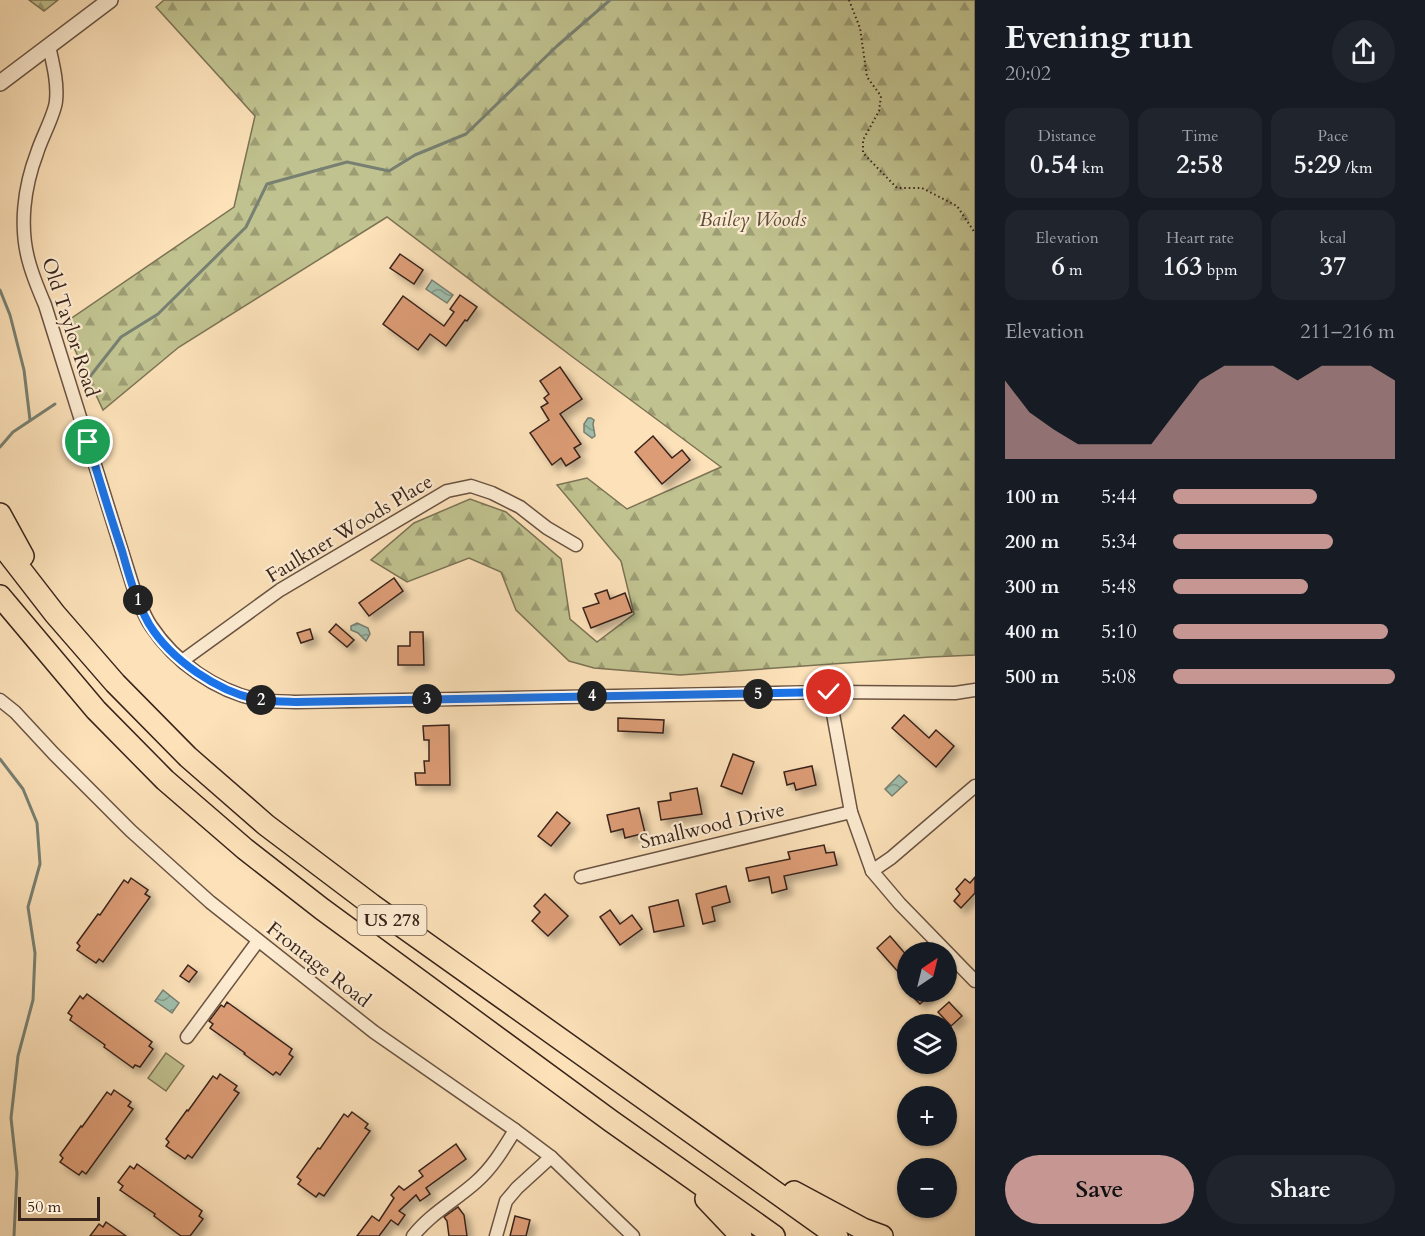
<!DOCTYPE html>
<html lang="en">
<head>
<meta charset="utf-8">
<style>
  :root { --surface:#171b24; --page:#20242c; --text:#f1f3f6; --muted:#9ea1a6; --accent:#c59692 }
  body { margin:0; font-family:Cardo,serif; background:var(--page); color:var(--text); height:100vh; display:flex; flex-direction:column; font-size:22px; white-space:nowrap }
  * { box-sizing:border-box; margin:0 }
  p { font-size:20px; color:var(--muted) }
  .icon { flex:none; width:33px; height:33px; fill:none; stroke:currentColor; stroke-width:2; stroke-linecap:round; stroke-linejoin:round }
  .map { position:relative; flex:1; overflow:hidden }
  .drawer { display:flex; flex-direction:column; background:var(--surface); width:450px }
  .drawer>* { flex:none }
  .needle { width:39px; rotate:35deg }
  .tools { position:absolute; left:897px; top:942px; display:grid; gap:12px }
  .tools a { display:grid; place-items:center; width:60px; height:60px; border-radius:50%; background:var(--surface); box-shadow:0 2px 4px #0004; font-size:30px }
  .scale { position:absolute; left:18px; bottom:15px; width:82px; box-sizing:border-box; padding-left:6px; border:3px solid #39241b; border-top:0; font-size:16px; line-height:21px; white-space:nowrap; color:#39241b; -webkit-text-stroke:4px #fdecd2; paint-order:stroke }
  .pin { position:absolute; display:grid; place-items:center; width:51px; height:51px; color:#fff; margin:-26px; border:3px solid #fff; border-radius:50%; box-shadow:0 2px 6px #0007 }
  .km { position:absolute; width:30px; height:30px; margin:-15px; border-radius:50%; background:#222; color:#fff; font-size:16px; line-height:30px; text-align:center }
  .round { display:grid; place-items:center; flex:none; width:63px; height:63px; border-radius:32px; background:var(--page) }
  .head { display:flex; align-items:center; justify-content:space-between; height:102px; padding:0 30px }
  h1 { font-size:33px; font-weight:800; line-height:45px }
  .figures { display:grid; grid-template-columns:repeat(3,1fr); gap:9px; height:102px; padding:6px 30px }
  .figures div { display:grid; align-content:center; border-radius:15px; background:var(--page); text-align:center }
  .figures b { font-size:26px; font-weight:800 }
  .figures small { font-size:16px; font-weight:400 }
  .figures p { font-size:16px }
  .chart { height:168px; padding:12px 30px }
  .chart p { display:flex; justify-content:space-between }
  .chart svg { width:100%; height:108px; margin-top:6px; fill:var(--accent); opacity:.7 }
  .button { display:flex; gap:12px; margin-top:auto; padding:12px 30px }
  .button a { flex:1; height:69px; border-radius:36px; background:var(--accent); color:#111; font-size:24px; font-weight:800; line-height:69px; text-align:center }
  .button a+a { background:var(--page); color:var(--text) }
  ul { padding:0 30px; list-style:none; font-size:20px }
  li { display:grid; grid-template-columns:96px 72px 1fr; align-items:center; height:45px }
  li i { height:15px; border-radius:8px; background:var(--accent) }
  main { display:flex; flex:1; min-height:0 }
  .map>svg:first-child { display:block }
  .grass { fill:#c0c28f; stroke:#7c7355; stroke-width:1.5 }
  .forest { fill:url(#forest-firs); stroke:#7c7355; stroke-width:1.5 }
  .water { fill:url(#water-waves); stroke:#778072; stroke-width:1.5 }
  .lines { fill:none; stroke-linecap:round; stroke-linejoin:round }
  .stream { stroke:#778072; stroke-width:3 }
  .building { fill:#dc9c74; stroke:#39241b; stroke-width:1.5; filter:url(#shadow) }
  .minor-casing { stroke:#6a5342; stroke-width:15 }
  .tertiary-casing { stroke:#6a5342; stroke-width:18 }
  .motorway-casing { stroke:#39241b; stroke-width:24 }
  .path { stroke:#39241b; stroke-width:2; stroke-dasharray:1.5 3; stroke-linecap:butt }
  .minor { stroke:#fdecd2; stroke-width:12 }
  .tertiary { stroke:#fdecd2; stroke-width:15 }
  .motorway { stroke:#fce1b9; stroke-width:21 }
  .route-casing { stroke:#fff; stroke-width:12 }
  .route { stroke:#1a73e8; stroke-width:8 }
  .labels { text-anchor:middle; stroke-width:4.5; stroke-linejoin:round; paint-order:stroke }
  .shield { fill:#fdecd2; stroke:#746052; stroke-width:1.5 }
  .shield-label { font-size:18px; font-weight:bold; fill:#39241b }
  .park-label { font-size:20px; font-style:italic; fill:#5b4c38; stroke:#fdecd2 }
  .street-label { font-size:20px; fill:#39241b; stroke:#fdecd2 }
</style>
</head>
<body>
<main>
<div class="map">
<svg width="975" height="1236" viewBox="0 0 975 1236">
  <defs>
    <pattern id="forest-firs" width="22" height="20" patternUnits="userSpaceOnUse" patternTransform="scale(1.5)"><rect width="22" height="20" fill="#c0c28f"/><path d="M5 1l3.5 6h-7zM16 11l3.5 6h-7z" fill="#9d9d74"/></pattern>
    <pattern id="water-waves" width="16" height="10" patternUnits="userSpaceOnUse" patternTransform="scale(1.5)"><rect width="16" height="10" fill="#a0beac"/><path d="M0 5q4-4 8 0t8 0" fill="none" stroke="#839a8b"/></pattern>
    <filter id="shadow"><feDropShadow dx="5.5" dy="5.5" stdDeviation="3" flood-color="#0004"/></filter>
  </defs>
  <rect width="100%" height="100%" fill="#fce1b9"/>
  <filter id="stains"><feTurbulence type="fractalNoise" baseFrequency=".00333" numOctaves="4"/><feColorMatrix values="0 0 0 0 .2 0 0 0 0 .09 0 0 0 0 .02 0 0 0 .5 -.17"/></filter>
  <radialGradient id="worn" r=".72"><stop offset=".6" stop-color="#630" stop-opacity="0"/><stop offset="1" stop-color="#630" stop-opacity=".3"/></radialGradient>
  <path class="grass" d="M166,1053L184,1066L166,1091L148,1078Z"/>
  <g class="forest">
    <path d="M29,0H58L44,11Z"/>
    <path d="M164,0H975V655L930,657L680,675L594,668L569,661L516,610L501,572L469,558L407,582L371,560L414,523L470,499L506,512L561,559L570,619L597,642L634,614L621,561L557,485L587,478L627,509L721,467L574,358L387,217L179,347L103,410L63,324L234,207L255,116L156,7Z"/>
  </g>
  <g class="water">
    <path d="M432,280L453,295L447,303L426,289Z"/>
    <path d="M588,418H591L594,420L593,424L595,436L592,438L584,432V424Z"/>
    <path d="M357,623L368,628L370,634L366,641L358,633L351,630V626Z"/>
    <path d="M899,775L907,782L892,796L885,789Z"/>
    <path d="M163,990L179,1003L172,1013L155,1001Z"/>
  </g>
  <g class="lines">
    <g class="stream">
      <path d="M0,290L10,315L24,370L30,420"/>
      <path d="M88,379L121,337L158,314L246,227L267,184L347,162L389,171L415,155L466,134L557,46L610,0"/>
      <path d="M0,447L13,432L55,404"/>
      <path d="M0,759L23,789L37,823L40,864L28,907L35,953L33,1000L18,1056L11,1118L17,1173L14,1236"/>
    </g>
  </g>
  <g class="building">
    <path d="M400,254L423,270L414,284L390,268Z"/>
    <path d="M460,295L477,307L467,321L465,320L446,346L430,334L418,350L383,324L403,296L444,326L454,312L450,309Z"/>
    <path d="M560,367L582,399L560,414L581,444L574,448L580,457L566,466L561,458L552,465L530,433L549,420L541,407L548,403L544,398L549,394L540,381Z"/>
    <path d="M653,436L672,458L682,450L690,460L662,484L635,452Z"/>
    <path d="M394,578L403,591L369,616L359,603Z"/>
    <path d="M607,590L610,599L625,593L632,612L591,628L583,608L599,603L595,594Z"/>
    <path d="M336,624L354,640L347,647L329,632Z"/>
    <path d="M310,629L313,639L301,643L297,633Z"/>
    <path d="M410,632H423L424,665H398V646H410Z"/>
    <path d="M904,715L929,738L936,730L954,746L936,767L892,728Z"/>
    <path d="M618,718L664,720L663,733L618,731Z"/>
    <path d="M449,725L450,785H416L415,773H425L424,761H429V740H424L423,726Z"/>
    <path d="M733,754L754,762L742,794L721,786Z"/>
    <path d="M812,766L816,785L796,790L794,783L787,785L784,772Z"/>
    <path d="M697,788L702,814L661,820L658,802L671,800L670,793Z"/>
    <path d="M639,808L645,833L625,838L623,829L611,832L607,815Z"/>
    <path d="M557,812L570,823L551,846L538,836Z"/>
    <path d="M824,845L826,853L834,852L837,865L784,876L787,889L772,893L769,877L749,881L746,868L790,859L788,852Z"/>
    <path d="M975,877V893L961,908L954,901L960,894L956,889L965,879L970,883Z"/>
    <path d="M131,878L148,890L145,894L150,897L103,962L99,959L96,963L77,950L80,946L77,943L98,914L100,915L124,880L128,883Z"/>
    <path d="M726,886L730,902L712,907L715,921L703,924L696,894Z"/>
    <path d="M545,894L568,916L548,936L532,921L540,912L534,906Z"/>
    <path d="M678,900L684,926L654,932L649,907Z"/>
    <path d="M610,910L620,924L632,915L642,929L620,945L600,917Z"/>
    <path d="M890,936L908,957V983L877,948Z"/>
    <path d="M188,965L197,972L189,982L180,976Z"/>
    <path d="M908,992H933L920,1004Z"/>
    <path d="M87,994L152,1042L149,1046L153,1049L140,1067L135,1065L133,1068L104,1047L105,1045L70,1020L72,1016L68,1013L80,996L83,999Z"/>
    <path d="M227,1002L292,1049L289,1054L293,1057L280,1075L276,1072L273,1075L244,1054L245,1053L210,1028L213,1024L209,1021L221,1005L224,1007Z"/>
    <path d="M949,1002L962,1016L951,1026L938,1012Z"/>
    <path d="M220,1074L237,1086L234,1090L239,1093L192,1158L188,1155L185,1159L166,1146L169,1142L166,1139L187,1110L188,1111L213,1076L217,1079Z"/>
    <path d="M114,1090L131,1102L128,1106L133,1109L86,1174L82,1171L79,1175L60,1162L63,1158L60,1155L81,1126L82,1127L107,1092L111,1095Z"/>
    <path d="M352,1112L368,1124L365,1128L370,1131L324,1196L319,1193L316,1197L298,1184L301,1180L297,1177L318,1148L320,1149L344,1114L348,1117Z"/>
    <path d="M456,1144L466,1159L426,1188L430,1194L420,1201L416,1195L399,1211L405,1215L398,1225L391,1220L379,1236H357L372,1216L379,1221L394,1198L391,1195L399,1186L404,1190L423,1176L419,1171Z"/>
    <path d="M137,1164L202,1211L199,1216L203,1219L190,1236H181L154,1216L155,1214L120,1190L123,1186L118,1182L130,1166L134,1169Z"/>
    <path d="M458,1207L464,1215L467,1236H449L447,1221L444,1217Z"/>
    <path d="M515,1216L530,1220L526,1236H510Z"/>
    <path d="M106,1222L126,1236H90L99,1224L103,1227Z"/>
  </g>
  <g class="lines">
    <g class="minor-casing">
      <g id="minor">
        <path d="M49,46C53,64 58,83 56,101C55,114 41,139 37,153C24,187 19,227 29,262C33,277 39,291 45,305L135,593C140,603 144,616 151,626C175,662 215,691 259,700C270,702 284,701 296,702L829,692L955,693L975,690"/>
        <path d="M182,661L280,590L447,491L471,486L492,493L520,507L547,528L576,545"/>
        <path d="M829,692L851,812L872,871L900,904L975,981"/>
        <path d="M0,700L15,712L54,754L131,831L210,902L374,1032L515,1130L551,1157L633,1236"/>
        <path d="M872,871L891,858L975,786"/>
        <path d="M581,877L851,812"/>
        <path d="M187,1037L258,941"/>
        <path d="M413,1236C430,1214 456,1200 476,1182C493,1167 504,1148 515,1130"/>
        <path d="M496,1236L506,1201L517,1188L551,1157"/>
      </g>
    </g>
    <g class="tertiary-casing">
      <path id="tertiary" d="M0,83L110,0"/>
    </g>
    <g class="motorway-casing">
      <g id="motorway">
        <path d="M0,514L23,556"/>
        <path d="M0,543L55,614L115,683L188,757L266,825L372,905L837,1236"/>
        <path d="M0,596L96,710L165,780L245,849L322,909L611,1121L774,1236"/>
        <path d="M794,1192L863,1229L882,1236"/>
        <path d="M706,1199L741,1236"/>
      </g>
    </g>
    <path class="path" d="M849,0L860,28L867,77L881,96L879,111L863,140V153L897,188H922L957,206L975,233"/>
    <use href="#minor" class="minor"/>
    <use href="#tertiary" class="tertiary"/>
    <use href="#motorway" class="motorway"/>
  </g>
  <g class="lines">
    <g class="route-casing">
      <path id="route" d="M88,442C99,479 110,515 122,551C129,576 136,601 149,624C171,660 218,692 259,700C271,702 284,701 296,702L829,692"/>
    </g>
    <use href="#route" class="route"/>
  </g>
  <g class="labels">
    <rect class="shield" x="357.5" y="905" width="69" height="30" rx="4.5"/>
    <g class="shield-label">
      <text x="392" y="926">US 278</text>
    </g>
    <g class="park-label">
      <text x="753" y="226">Bailey Woods</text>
    </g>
    <g class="street-label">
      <text transform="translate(71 327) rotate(72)" y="7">Old Taylor Road</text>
      <text transform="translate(349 528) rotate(-31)" y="7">Faulkner Woods Place</text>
      <text transform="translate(712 825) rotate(-13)" y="7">Smallwood Drive</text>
      <text transform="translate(319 964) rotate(38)" y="7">Frontage Road</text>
    </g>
  </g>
  <rect width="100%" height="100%" filter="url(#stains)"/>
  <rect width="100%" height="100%" fill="url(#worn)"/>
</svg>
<div class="tools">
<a><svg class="needle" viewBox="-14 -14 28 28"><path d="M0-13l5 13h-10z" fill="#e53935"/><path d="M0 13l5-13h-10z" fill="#9ea1a6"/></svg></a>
<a><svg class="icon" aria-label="layers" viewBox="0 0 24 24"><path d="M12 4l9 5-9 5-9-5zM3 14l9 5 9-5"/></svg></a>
<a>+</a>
<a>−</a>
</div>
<div class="scale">50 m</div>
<div class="pin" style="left:88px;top:442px;background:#1e9e55"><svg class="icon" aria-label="arrive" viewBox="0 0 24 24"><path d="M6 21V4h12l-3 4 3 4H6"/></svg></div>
<div class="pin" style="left:829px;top:692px;background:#d93025"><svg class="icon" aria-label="check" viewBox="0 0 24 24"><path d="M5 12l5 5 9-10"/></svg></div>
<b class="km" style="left:138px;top:600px">1</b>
<b class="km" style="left:261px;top:700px">2</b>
<b class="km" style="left:427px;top:699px">3</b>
<b class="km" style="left:592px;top:696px">4</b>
<b class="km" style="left:758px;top:694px">5</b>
</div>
<section class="drawer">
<div class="head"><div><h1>Evening run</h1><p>20:02</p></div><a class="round"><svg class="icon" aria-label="share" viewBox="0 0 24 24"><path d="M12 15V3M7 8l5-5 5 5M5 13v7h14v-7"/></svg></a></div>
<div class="figures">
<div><p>Distance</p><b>0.54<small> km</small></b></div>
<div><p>Time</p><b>2:58</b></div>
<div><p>Pace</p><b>5:29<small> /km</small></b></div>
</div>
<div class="figures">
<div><p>Elevation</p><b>6<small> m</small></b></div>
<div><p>Heart rate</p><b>163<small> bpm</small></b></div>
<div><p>kcal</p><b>37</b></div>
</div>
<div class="chart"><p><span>Elevation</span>211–216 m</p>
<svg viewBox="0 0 160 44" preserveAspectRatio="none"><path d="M0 44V12L10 25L20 32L30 38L40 38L50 38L60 38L70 25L80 12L90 6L100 6L110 6L120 12L130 6L140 6L150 6L160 12V44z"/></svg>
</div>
<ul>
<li><b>100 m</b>5:44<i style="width:65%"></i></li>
<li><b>200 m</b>5:34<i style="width:72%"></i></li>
<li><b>300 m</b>5:48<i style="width:61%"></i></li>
<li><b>400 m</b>5:10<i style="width:97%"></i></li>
<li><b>500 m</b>5:08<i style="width:100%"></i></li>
</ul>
<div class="button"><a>Save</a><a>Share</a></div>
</section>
</main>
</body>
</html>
